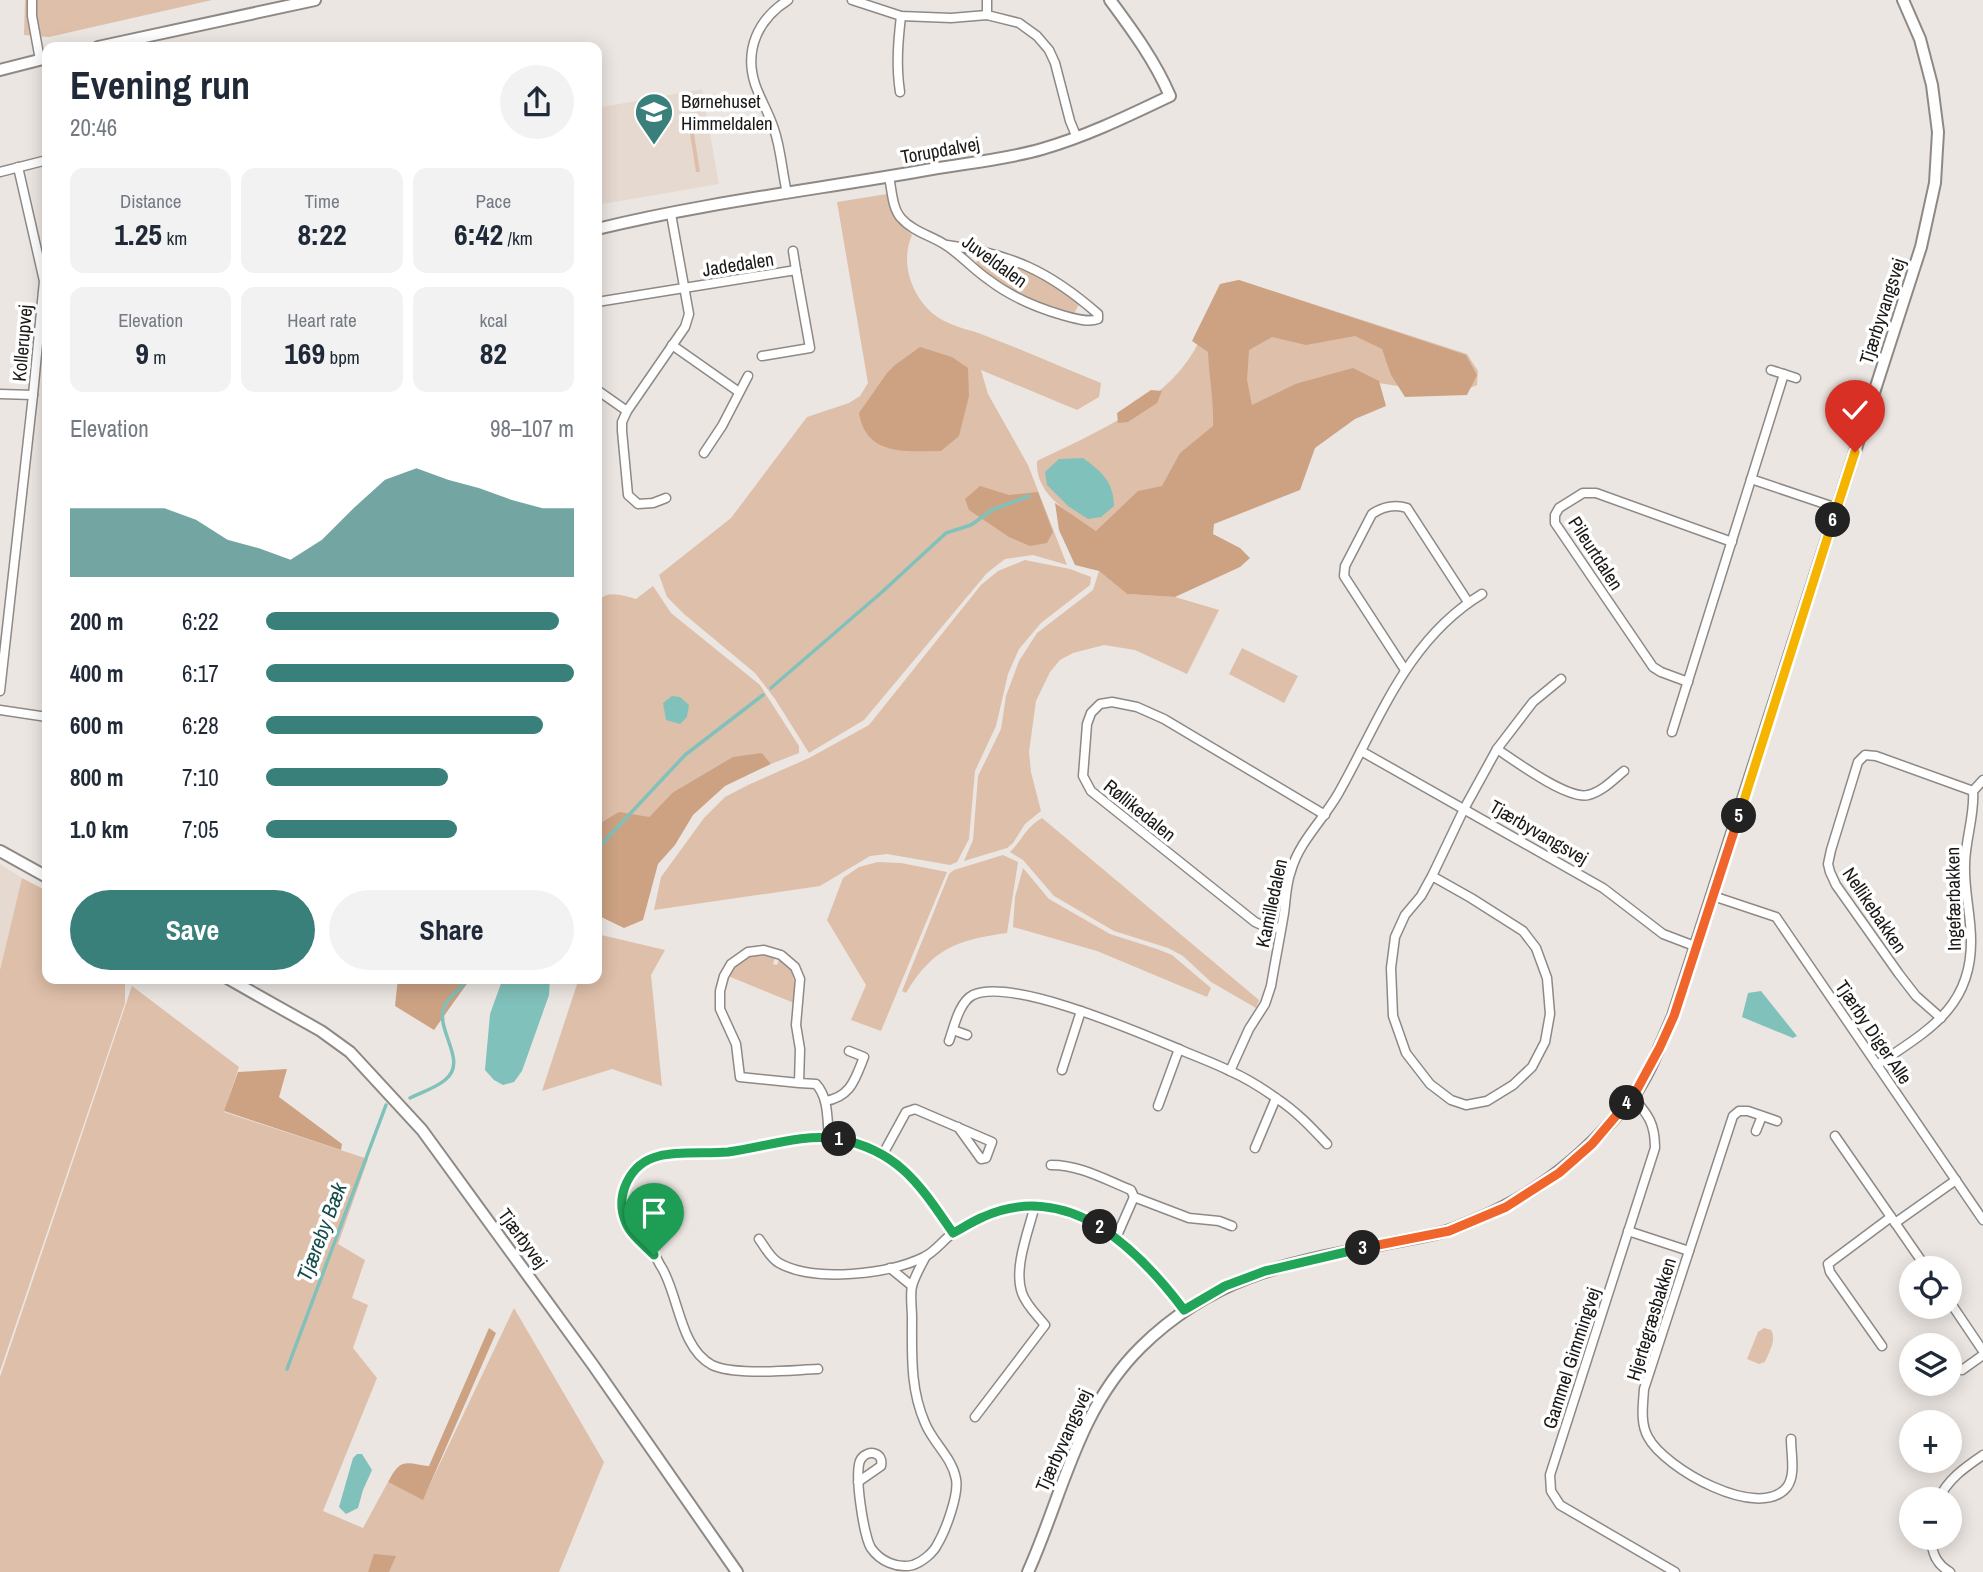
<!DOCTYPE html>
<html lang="en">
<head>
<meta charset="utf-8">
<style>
  :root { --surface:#fff; --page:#f2f2f3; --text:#1f2937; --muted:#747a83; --accent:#39807b }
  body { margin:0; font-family:"Archivo Narrow",sans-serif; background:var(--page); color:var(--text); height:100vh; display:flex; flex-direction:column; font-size:26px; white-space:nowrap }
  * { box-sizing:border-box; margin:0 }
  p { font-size:23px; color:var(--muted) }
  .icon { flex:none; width:38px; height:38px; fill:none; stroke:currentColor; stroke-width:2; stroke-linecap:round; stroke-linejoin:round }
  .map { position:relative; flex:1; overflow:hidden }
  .side { position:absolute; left:42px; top:42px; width:560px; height:942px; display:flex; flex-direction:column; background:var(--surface); border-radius:14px; box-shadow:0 4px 18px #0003 }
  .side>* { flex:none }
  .fabs { position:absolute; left:1899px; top:1256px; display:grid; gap:14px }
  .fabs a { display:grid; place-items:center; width:63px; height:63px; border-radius:50%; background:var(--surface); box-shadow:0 4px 18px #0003; font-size:35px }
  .pin { position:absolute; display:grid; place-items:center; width:60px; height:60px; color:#fff; margin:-72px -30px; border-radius:50% 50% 50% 0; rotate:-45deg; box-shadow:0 0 7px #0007 }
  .pin .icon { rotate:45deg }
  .km { position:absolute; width:35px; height:35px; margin:-18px; border-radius:50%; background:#222; color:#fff; font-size:19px; line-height:35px; text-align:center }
  .round { display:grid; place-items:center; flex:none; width:74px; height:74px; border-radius:37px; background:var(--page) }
  .headline { display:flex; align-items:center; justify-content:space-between; height:119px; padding:0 28px }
  h1 { font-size:38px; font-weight:800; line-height:52px }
  .stats { display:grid; grid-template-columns:repeat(3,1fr); gap:10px; height:119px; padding:7px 28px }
  .stats div { display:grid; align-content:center; border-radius:14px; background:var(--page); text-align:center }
  .stats b { font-size:30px; font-weight:800 }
  .stats small { font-size:19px; font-weight:400 }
  .stats p { font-size:19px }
  .chart { height:196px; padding:14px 28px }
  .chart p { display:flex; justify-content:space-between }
  .chart svg { width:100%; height:126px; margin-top:7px; fill:var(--accent); opacity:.7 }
  .cta { display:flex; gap:14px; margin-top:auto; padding:14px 28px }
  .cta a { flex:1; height:80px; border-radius:42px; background:var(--accent); color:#fff; font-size:28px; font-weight:800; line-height:80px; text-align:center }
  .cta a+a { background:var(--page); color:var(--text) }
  ul { padding:0 28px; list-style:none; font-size:23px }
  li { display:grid; grid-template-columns:112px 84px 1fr; align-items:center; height:52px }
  li i { height:18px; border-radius:9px; background:var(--accent) }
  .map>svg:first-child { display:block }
  .built { fill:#e6d9d0 }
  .green { fill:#debfa9 }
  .forest { fill:#cca283 }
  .water { fill:#81c1bb }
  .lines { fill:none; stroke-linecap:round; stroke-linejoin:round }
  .stream { stroke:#81c1bb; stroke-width:3.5 }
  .street-casing { stroke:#8f8985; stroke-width:11 }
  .secondary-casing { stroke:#8f8985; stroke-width:14 }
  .street { stroke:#fff; stroke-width:8 }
  .secondary { stroke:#fff; stroke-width:10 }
  .split-1-casing { stroke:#fff; stroke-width:14 }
  .split-2-casing { stroke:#fff; stroke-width:14 }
  .split-3-casing { stroke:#fff; stroke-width:14 }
  .split-4-casing { stroke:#fff; stroke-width:14 }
  .split-5-casing { stroke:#fff; stroke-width:14 }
  .split-6-casing { stroke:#fff; stroke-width:14 }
  .split-7-casing { stroke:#fff; stroke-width:14 }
  .split-1 { stroke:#22a559; stroke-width:9 }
  .split-2 { stroke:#22a559; stroke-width:9 }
  .split-3 { stroke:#22a559; stroke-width:9 }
  .split-4 { stroke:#f0652b; stroke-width:9 }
  .split-5 { stroke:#f0652b; stroke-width:9 }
  .split-6 { stroke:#f5b400; stroke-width:9 }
  .split-7 { stroke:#f5b400; stroke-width:9 }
  .labels { text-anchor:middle; stroke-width:7; stroke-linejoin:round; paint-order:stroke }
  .poi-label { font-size:19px; fill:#1b1917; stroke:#fff; text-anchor:start }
  .street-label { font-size:19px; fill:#1b1917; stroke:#fff }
  .water-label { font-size:21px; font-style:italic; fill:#144c49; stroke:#fff }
</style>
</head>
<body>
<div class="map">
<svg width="1983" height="1572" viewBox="0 0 1983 1572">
  <rect width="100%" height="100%" fill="#ece6e2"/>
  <g class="built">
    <path d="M702,89L719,184L597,205V108Z"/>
    <path d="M0,864L22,878L0,970Z"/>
  </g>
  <g class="green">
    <path d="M25,0H212L49,37L24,35Z"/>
    <path d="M683,116L692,121L700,172H696L688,121Z"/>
    <path d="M887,194C892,215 896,221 912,235C900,262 911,294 932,313C946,325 964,328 981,334C1021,349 1061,367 1101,383L1099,397L1077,410L981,370L988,394L1028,465L1067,565L1033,555L1005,559L987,573L864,720L809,753L775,699L755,673L684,614L667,597L659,575L731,518L807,417L849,403L860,396L868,383L837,202Z"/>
    <path d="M980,254L1007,261L1040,276L1077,301L1079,304L1074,314C1037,308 1005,287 975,265Z"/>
    <path d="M1239,280L1467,354L1478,371L1477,385L1470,388L1398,386L1340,377L1295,384L1267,398L1239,441L1096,531C1070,513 1035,496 1037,461C1091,435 1162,405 1194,351C1206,330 1215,305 1225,283Z"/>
    <path d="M1025,560L1070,569L1091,577L1090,585L1041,623L1019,649L1008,674L996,726L975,771L969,839L957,862L950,865L887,854L870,856L820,886L654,910L661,877L704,818L725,797L748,785L809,758L869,725L981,585L998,571Z"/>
    <path d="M1099,571L1127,594L1175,597L1219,610L1187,674L1135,650L1104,645L1073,653L1060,660L1050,672L1036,701L1029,752L1031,772L1041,811L1025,824L1013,843L1007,848L964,861L973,840L978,776L1001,729L1006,696L1019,661L1037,633L1093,590Z"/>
    <path d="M653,586L671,613L760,685L799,746V753L771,764L762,753L672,793L649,817L597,845V601C609,590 621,595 636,599Z"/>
    <path d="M1242,648L1298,676L1284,703L1229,674Z"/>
    <path d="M1042,818L1259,1000L1256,1008L1211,982L1183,956L1168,948L1114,931L1054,896L1023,860L1010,852C1023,839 1026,827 1042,818Z"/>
    <path d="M1003,855L1018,862L1007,933C957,940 933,948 906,993L902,991L949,874L954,870Z"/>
    <path d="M878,862L901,863L947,872L881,1031L851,1020L866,985L827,920L843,878L859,867Z"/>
    <path d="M1023,868L1049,899L1110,934L1157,949L1172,955L1211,988L1207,997L1097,951L1013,927L1015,897Z"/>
    <path d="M22,878L47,891V978H125V1003L0,1371V970Z"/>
    <path d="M597,934L665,950L651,975L662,1086L612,1069L542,1091L579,978H597Z"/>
    <path d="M756,954L775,957L773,964L777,965L779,960C797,969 795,986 794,1003L728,976C736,965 743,958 756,954Z"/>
    <path d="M132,986L239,1067L224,1112L368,1159L338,1244L365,1260L352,1298L368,1305L353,1348L377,1378L323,1511L363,1528L388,1482L423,1499L514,1308L604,1462L559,1572H0V1377Z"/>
    <path d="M1764,1328L1771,1330C1777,1340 1769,1352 1765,1362L1759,1364L1747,1359L1758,1332Z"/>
  </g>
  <g class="forest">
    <path d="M1239,280L1466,355L1477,375L1467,395L1405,397L1391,375L1382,349L1355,336L1306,345L1272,337L1249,350L1247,380L1252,405L1295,384L1353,368L1379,381L1386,406L1355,419L1315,448L1300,490L1214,524L1213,534L1240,548L1250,558L1240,567L1175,597L1127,594L1099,571L1075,565L1059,530L1055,503L1096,531L1138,491L1162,486L1180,453L1213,426C1214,401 1209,377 1208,352L1192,341L1220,284Z"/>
    <path d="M920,347L952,357L968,368L969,396L959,436L941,451C907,451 866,457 859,413L887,373L895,365Z"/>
    <path d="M1151,390L1162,391L1157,403L1128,422L1118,423L1117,413Z"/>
    <path d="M980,486L1009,495L1038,492L1053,532L1047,543L1030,546L1009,537L969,510L965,499Z"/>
    <path d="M762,753L771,764L725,786L693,815L675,845L658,864L643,920L624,928L597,915V825L619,812L649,817L672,793L733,757Z"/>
    <path d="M398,978H471L434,1030L395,1006Z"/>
    <path d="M287,1069L279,1097L342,1144L341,1150L224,1111L238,1072Z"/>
    <path d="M489,1328L496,1333L423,1500L388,1482C401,1457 405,1463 429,1466Z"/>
    <path d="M374,1554L396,1556L389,1572H368Z"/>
  </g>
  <g class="water">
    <path d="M1083,458C1102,472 1113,481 1114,506L1101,517L1088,519L1068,506L1047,485L1045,472L1059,459Z"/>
    <path d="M672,696L680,697L689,705L687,717L680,724L666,720L663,703Z"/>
    <path d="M503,978H550L549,995L522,1071L514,1082L503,1085L494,1080L485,1070L490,1014Z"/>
    <path d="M1761,991L1797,1036L1793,1038L1742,1017L1748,993Z"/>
    <path d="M357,1454H362L372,1470L363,1490L358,1508L346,1514L339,1507L353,1458Z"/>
  </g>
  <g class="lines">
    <g class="stream">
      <path d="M771,688L882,592L946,533L971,525L992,510L1029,496"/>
      <path d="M597,849L685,755L763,695"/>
      <path d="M410,1098C421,1092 434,1089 445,1080C469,1061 435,1031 444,1007C448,997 462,987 470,978"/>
      <path d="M287,1369L386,1105"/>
    </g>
    <g class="street-casing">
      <g id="street">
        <path d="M32,0V16L40,60"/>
        <path d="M852,0L901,16L951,18L987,15L1019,23L1037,36L1049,50L1055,63L1070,121L1077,138"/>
        <path d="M987,0V15"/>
        <path d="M900,92C896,66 898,42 901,16"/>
        <path d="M0,172L47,160"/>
        <path d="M889,177C892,190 892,208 901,218C913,232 933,236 947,246C962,256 974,270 989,280C1011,297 1035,307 1062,315C1073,318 1088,323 1098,319V314C1049,271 1011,254 947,245"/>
        <path d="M787,193C782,172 781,149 774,129C769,113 760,99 755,84C744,50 758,19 788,0"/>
        <path d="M793,251L796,270"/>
        <path d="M597,302L796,270L810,348L762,356"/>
        <path d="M672,345L739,392"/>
        <path d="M1771,370L1796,378"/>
        <path d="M597,390L627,411"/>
        <path d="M0,394L33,395"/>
        <path d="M704,453L722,426L748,376"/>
        <path d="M1751,479L1837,508"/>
        <path d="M666,498L653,503L638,504L628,495L622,431V422L627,411L685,327L689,314L671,214"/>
        <path d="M1405,670L1344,576L1345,566L1372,514C1382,507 1395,504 1407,508L1468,602"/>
        <path d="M1688,682L1661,672L1653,667L1555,523V515L1559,508L1583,493H1596L1732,542"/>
        <path d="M0,691L33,395L44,281L18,167"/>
        <path d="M0,710L47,717"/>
        <path d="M1672,732L1784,374"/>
        <path d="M1497,749C1515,761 1568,800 1588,795C1602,792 1614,779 1624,771"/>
        <path d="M1361,751L1603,888L1663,934L1697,947"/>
        <path d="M1432,876L1471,898L1523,931L1536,948L1547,978L1550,1014L1545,1042L1532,1067L1513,1085L1487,1101L1466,1105L1451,1100L1430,1084L1406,1053L1393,1016L1391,968L1395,937L1405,915L1421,896L1432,876L1464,809L1497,749L1533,702L1561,679"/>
        <path d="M1713,896L1776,917L1983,1220"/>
        <path d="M1281,928L1266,927L1255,922L1091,791L1083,776L1087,724L1091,713L1100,704L1112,702L1137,707L1164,719L1325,815"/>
        <path d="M1941,1018L1916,996L1899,974L1836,885L1830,872L1828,864L1831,850L1858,762L1865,755L1876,756L1973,791"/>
        <path d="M953,1030L967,1035"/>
        <path d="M949,1041C954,1027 959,1002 973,995C1012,977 1140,1033 1181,1050C1197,1057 1214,1063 1230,1071C1246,1078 1262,1088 1276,1098C1296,1111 1311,1127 1327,1144"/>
        <path d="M1877,1065C1927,1031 1972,1008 1971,940C1971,915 1964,890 1965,865C1965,840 1975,815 1973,791L1983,780"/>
        <path d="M1062,1070L1081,1011"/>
        <path d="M1230,1071L1249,1029L1265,1004L1271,986C1275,962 1280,937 1284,913C1286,899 1286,884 1291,871C1299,842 1323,820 1338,794C1379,722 1406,640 1482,594"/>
        <path d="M799,1083L740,1077L736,1044L720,1009V991L724,976L731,964L748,952L764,950L781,955L795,967L800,979L796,1025L800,1049L799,1083L816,1084C829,1098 827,1120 829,1138"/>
        <path d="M1633,1097C1648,1115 1655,1123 1655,1148L1550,1475L1551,1491L1560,1505L1675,1572"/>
        <path d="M825,1101C851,1097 855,1079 864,1057L849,1051"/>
        <path d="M1158,1106L1179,1049"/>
        <path d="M1777,1121L1748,1111H1739L1733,1116L1644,1389C1643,1405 1640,1423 1648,1437C1664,1468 1759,1522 1787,1487C1796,1475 1791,1454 1791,1439"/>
        <path d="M1756,1131L1762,1116"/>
        <path d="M1835,1136L1927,1269"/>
        <path d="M1255,1148L1276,1098"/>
        <path d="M883,1154L906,1112L915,1109L992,1142L986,1158L981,1159L958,1127"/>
        <path d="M1051,1165C1080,1165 1104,1179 1131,1190L1134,1197L1189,1218L1219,1221L1232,1226"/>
        <path d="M1895,1223L1956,1180"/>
        <path d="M1628,1231L1689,1251"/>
        <path d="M1116,1238L1134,1197"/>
        <path d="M759,1239C765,1247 770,1258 779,1263C815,1283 889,1274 924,1257C935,1252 943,1240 953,1233C963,1227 975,1220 986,1216C1073,1182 1136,1247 1184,1310"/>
        <path d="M890,1268L912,1286"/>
        <path d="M1950,1302L1983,1351"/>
        <path d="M1882,1346L1830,1272L1828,1264L1891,1217"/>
        <path d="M818,1369C791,1370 735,1376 712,1365C680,1348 679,1297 662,1268C659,1264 657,1258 654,1254C645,1243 631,1236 626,1223C619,1208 621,1190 629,1176C634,1166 648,1159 659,1156C679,1151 707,1154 728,1152C773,1146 819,1129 864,1145C907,1161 929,1198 953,1233"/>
        <path d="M1962,1370L1983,1355"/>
        <path d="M975,1417L1045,1325C1037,1315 1026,1305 1022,1293C1013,1268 1029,1230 1035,1205"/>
        <path d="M858,1482L881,1466C884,1452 868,1449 861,1459C853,1470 864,1537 871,1548C880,1561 897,1569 913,1565C922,1562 933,1553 937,1545C946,1530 959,1494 956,1479C952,1457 933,1443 925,1423C910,1389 912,1354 912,1318C912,1308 910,1295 912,1286C915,1276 921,1265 926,1256"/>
        <path d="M1938,1500C1948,1479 1964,1468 1983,1455"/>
        <path d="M1931,1538C1932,1553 1936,1564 1950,1572"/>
      </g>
    </g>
    <g class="secondary-casing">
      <g id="secondary">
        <path d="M98,47L315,0"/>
        <path d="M0,70L47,58"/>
        <path d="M597,229C707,202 821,189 932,169C968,163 1008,159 1042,149C1087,136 1128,116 1170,96C1155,61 1133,31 1110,0"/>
        <path d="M0,851L47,877"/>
        <path d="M227,978L321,1031L350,1052L422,1130L593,1365L737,1572"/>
        <path d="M1028,1572C1063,1494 1077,1410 1141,1347C1215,1274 1293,1262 1390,1243C1409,1239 1429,1236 1447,1231C1457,1228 1467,1223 1477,1219C1530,1197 1574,1164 1612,1121C1619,1113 1627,1105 1633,1097C1650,1073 1661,1043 1673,1016L1921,247L1935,183L1938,132L1932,85L1920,39L1903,0"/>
      </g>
    </g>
    <use href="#street" class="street"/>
    <use href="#secondary" class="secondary"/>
  </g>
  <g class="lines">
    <g class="split-1-casing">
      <path id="split-1" d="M654,1255C644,1245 631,1235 626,1223C614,1195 630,1163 659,1156C679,1151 707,1154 728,1152C765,1147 803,1133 839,1139"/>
    </g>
    <g class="split-2-casing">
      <path id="split-2" d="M839,1139C900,1151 921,1187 953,1233C963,1228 973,1221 983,1217C1022,1199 1064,1204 1100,1227"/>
    </g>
    <g class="split-3-casing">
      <path id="split-3" d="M1100,1227C1134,1249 1160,1278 1184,1310L1225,1286L1265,1271L1363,1248"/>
    </g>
    <g class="split-4-casing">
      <path id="split-4" d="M1363,1248L1449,1231L1506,1207L1559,1173L1592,1144L1627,1103"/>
    </g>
    <g class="split-5-casing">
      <path id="split-5" d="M1627,1103L1633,1097L1660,1047L1674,1016L1739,816"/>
    </g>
    <g class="split-6-casing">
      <path id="split-6" d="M1739,816L1833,520"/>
    </g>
    <g class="split-7-casing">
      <path id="split-7" d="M1833,520L1855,452"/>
    </g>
    <use href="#split-1" class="split-1"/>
    <use href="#split-2" class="split-2"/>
    <use href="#split-3" class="split-3"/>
    <use href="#split-4" class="split-4"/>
    <use href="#split-5" class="split-5"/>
    <use href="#split-6" class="split-6"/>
    <use href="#split-7" class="split-7"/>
  </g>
  <defs>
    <g id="school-pin" transform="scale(2.0125)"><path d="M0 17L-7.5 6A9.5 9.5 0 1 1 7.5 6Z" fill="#39807b" stroke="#fff"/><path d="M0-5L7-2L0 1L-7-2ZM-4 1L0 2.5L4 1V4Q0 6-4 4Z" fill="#fff"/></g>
  </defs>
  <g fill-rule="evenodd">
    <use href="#school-pin" x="654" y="112"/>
  </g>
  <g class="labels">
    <g class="poi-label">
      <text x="681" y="108">Børnehuset<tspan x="681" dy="22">Himmeldalen</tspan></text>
    </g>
    <g class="street-label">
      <text transform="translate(940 150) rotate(-10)" y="7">Torupdalvej</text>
      <text transform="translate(995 261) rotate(36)" y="7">Juveldalen</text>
      <text transform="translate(738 264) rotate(-9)" y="7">Jadedalen</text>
      <text transform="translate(1882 311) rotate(-72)" y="7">Tjærbyvangsvej</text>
      <text transform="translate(22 343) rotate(-85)" y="7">Kollerupvej</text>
      <text transform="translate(1596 553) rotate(57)" y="7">Pileurtdalen</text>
      <text transform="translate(1140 810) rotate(39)" y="7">Røllikedalen</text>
      <text transform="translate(1539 832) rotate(30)" y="7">Tjærbyvangsvej</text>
      <text transform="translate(1953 899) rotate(-91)" y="7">Ingefærbakken</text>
      <text transform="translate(1271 903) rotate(-78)" y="7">Kamilledalen</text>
      <text transform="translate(1875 910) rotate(56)" y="7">Nellikebakken</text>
      <text transform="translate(1874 1032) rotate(56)" y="7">Tjærby Diger Alle</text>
      <text transform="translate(523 1238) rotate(54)" y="7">Tjærbyvej</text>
      <text transform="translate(1651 1319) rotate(-73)" y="7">Hjertegræsbakken</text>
      <text transform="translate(1571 1358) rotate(-72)" y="7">Gammel Gimmingvej</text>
      <text transform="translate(1063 1440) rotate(-66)" y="7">Tjærbyvangsvej</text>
    </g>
    <g class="water-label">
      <text transform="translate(322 1232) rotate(-69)" y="7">Tjæreby Bæk</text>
    </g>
  </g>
</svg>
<div class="fabs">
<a><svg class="icon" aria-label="locate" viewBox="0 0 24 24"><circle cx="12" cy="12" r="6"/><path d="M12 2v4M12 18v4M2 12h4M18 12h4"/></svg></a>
<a><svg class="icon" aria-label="layers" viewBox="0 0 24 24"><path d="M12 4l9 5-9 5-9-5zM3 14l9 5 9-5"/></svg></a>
<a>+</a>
<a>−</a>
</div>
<div class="pin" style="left:654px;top:1255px;background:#1e9e55"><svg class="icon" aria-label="arrive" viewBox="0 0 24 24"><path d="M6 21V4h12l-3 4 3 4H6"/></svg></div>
<div class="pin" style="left:1855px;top:452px;background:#d93025"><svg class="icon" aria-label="check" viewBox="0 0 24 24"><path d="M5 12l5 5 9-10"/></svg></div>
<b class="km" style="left:839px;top:1139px">1</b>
<b class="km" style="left:1100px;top:1227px">2</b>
<b class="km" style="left:1363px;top:1248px">3</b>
<b class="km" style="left:1627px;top:1103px">4</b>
<b class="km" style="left:1739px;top:816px">5</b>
<b class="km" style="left:1833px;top:520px">6</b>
<section class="side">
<div class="headline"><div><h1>Evening run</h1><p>20:46</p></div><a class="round"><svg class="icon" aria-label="share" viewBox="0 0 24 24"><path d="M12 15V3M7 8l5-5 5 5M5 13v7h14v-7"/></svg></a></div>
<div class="stats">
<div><p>Distance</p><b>1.25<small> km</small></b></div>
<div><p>Time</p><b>8:22</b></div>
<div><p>Pace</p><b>6:42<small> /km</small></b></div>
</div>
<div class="stats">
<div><p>Elevation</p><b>9<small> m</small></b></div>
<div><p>Heart rate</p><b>169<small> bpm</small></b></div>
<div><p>kcal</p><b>82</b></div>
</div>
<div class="chart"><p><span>Elevation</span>98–107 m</p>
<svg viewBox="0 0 160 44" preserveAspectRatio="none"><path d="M0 44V20L10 20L20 20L30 20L40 24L50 31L60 34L70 38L80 31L90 20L100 10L110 6L120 10L130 13L140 17L150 20L160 20V44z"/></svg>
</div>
<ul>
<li><b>200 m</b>6:22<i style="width:95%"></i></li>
<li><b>400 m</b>6:17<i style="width:100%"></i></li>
<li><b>600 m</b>6:28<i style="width:90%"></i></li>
<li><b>800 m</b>7:10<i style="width:59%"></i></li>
<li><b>1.0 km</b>7:05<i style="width:62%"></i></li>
</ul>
<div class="cta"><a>Save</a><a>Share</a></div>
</section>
</div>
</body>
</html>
